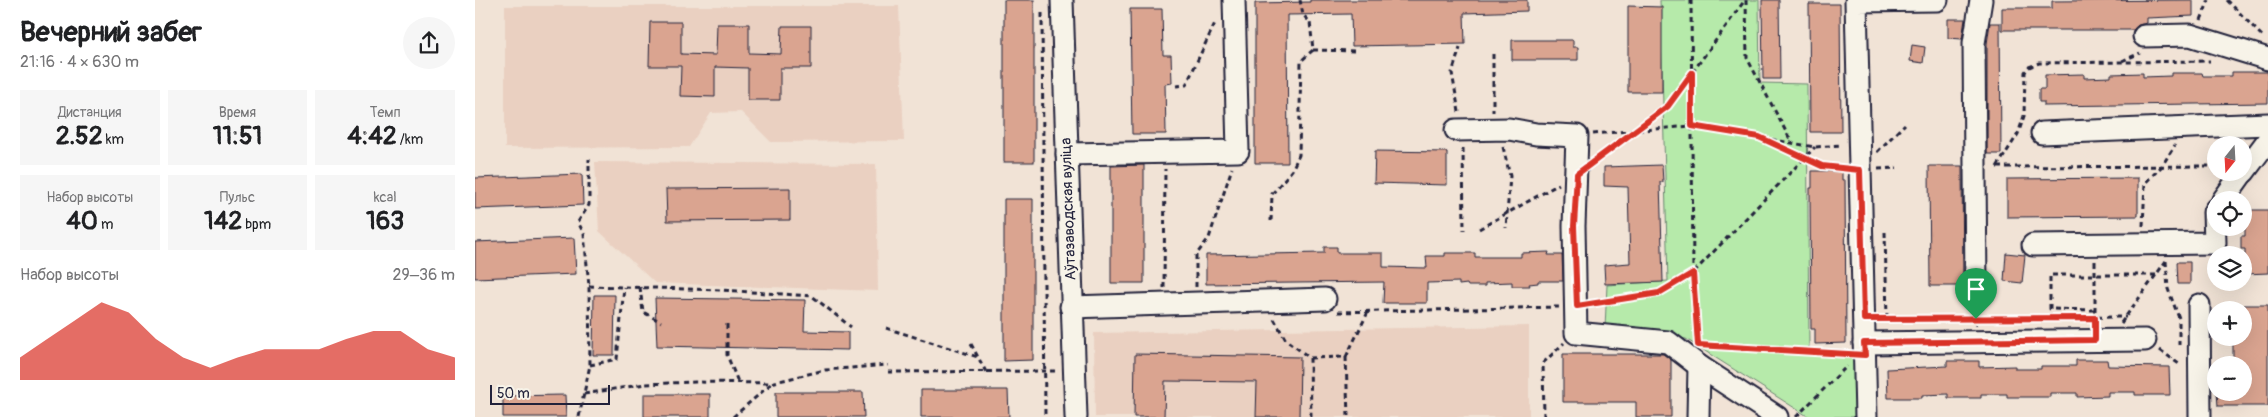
<!DOCTYPE html>
<html lang="ru">
<head>
<meta charset="utf-8">
<style>
  :root { --surface:#fff; --page:#f6f6f6; --text:#202124; --muted:#757577; --accent:#d93025 }
  body { margin:0; font-family:Pangolin,sans-serif; background:var(--page); color:var(--text); height:100vh; display:flex; flex-direction:column; font-size:19px; white-space:nowrap }
  * { box-sizing:border-box; margin:0 }
  p { font-size:16px; color:var(--muted) }
  .icon { flex:none; width:28px; height:28px; fill:none; stroke:currentColor; stroke-width:2; stroke-linecap:round; stroke-linejoin:round }
  .map { position:relative; flex:1; overflow:hidden }
  .drawer { display:flex; flex-direction:column; background:var(--surface); width:475px }
  .drawer>* { flex:none }
  .needle { width:32px; rotate:198deg }
  .fabs { position:absolute; left:1732px; top:136px; display:grid; gap:10px }
  .fabs a { display:grid; place-items:center; width:45px; height:45px; border-radius:50%; background:var(--surface); box-shadow:0 5px 20px #0002; font-size:25px }
  .scale { position:absolute; left:15px; bottom:12px; width:120px; box-sizing:border-box; padding-left:5px; border:2px solid #22223b; border-top:0; font-size:14px; line-height:18px; white-space:nowrap; color:#22223b; -webkit-text-stroke:4px #f7f3e8; paint-order:stroke }
  .pin { position:absolute; display:grid; place-items:center; width:42px; height:42px; color:#fff; margin:-51px -21px; border-radius:50% 50% 50% 0; rotate:-45deg; box-shadow:0 0 5px #0007 }
  .pin .icon { rotate:45deg }
  .round { display:grid; place-items:center; flex:none; width:52px; height:52px; border-radius:26px; background:var(--page) }
  .overview { display:flex; align-items:center; justify-content:space-between; height:85px; padding:0 20px }
  h1 { font-size:28px; font-weight:700; line-height:38px }
  .figures { display:grid; grid-template-columns:repeat(3,1fr); gap:8px; height:85px; padding:5px 20px }
  .figures div { display:grid; align-content:center; border-radius:0px; background:var(--page); text-align:center }
  .figures b { font-size:25px; font-weight:700 }
  .figures small { font-size:14px; font-weight:400 }
  .figures p { font-size:14px }
  .chart { height:140px; padding:10px 20px }
  .chart p { display:flex; justify-content:space-between }
  .chart svg { width:100%; height:90px; margin-top:5px; fill:var(--accent); opacity:.7 }
  main { display:flex; flex:1; min-height:0 }
  .map>svg:first-child { display:block }
  .built { fill:#ead0c1 }
  .green { fill:#b6eaaa; stroke:#6c8672 }
  .building { fill:#daa490; stroke:#22223b }
  .lines { fill:none; stroke-linecap:round; stroke-linejoin:round }
  .minor-casing { stroke:#22223b; stroke-width:25 }
  .path { stroke:#22223b; stroke-width:3; stroke-dasharray:5 4; stroke-linecap:butt }
  .minor { stroke:#f7f3e8; stroke-width:21 }
  .route-casing { stroke:#fff; stroke-width:10 }
  .route { stroke:#d93025; stroke-width:6 }
  .labels { text-anchor:middle; stroke-width:5; stroke-linejoin:round; paint-order:stroke }
  .street-label { font-size:15px; fill:#22223b; stroke:#f7f3e8 }
</style>
</head>
<body>
<main>
<section class="drawer">
<div class="overview"><div><h1>Вечерний забег</h1><p>21:16 · 4 × 630 m</p></div><a class="round"><svg class="icon" aria-label="share" viewBox="0 0 24 24"><path d="M12 15V3M7 8l5-5 5 5M5 13v7h14v-7"/></svg></a></div>
<div class="figures">
<div><p>Дистанция</p><b>2.52<small> km</small></b></div>
<div><p>Время</p><b>11:51</b></div>
<div><p>Темп</p><b>4:42<small> /km</small></b></div>
</div>
<div class="figures">
<div><p>Набор высоты</p><b>40<small> m</small></b></div>
<div><p>Пульс</p><b>142<small> bpm</small></b></div>
<div><p>kcal</p><b>163</b></div>
</div>
<div class="chart"><p><span>Набор высоты</span>29–36 m</p>
<svg viewBox="0 0 160 44" preserveAspectRatio="none"><path d="M0 44V33L10 24L20 15L30 6L40 11L50 24L60 33L70 38L80 33L90 29L100 29L110 29L120 24L130 20L140 20L150 29L160 33V44z"/></svg>
</div>
</section>
<div class="map">
<svg width="1793" height="417" viewBox="0 0 1793 417">
  <rect width="100%" height="100%" fill="#f1e3d6"/>
  <filter id="ink" filterUnits="userSpaceOnUse"><feTurbulence type="fractalNoise" baseFrequency=".02" numOctaves="2"/><feDisplacementMap in="SourceGraphic" scale="10" xChannelSelector="R" yChannelSelector="G"/><feConvolveMatrix kernelMatrix="1 2 1 2 8 2 1 2 1" color-interpolation-filters="sRGB"/></filter>
  <g filter="url(#ink)">
    <g class="built">
      <path d="M30,6H424L429,141L296,142L266,112L236,113L214,147L30,148Z"/>
      <path d="M120,162L401,164L403,291L180,283L124,231Z"/>
      <path d="M1054,326V417H620L619,333Z"/>
    </g>
    <path class="green" d="M1185,0H1284L1285,83L1332,84L1334,350L1381,352V417H1334L1211,339L1130,328L1132,285L1193,281Z"/>
    <g class="building">
      <rect x="529" y="0" width="30" height="162"/>
      <path d="M835,0H1052V11L989,13L990,44L877,46L876,14L812,15L813,163H780V3L835,2Z"/>
      <path d="M1287,0H1304L1305,79H1288Z"/>
      <path d="M1718,0V16L1672,18V23L1663,25L1658,30H1527V8H1577V1Z"/>
      <path d="M1334,4H1365L1366,132H1335Z"/>
      <path d="M1153,6L1187,7V92H1153Z"/>
      <path d="M655,9H687L688,55H696L697,83L690,84L691,134H657Z"/>
      <path d="M1473,19H1490L1487,39L1473,38Z"/>
      <path d="M175,22H206V54L241,55L242,24H274V53L306,54L307,26H336V68H305V100H273V68L240,67V97L205,96L206,66H174Z"/>
      <path d="M1515,23H1525L1526,154H1512V44Z"/>
      <path d="M1037,40H1098V47H1103V60H1037Z"/>
      <path d="M1437,45L1450,47L1448,63L1435,61Z"/>
      <path d="M1757,72H1793V103L1569,106V102H1564V89H1570V75L1609,74V78L1636,77V74L1668,73V77L1696,76V73H1727L1728,76H1757Z"/>
      <path d="M900,151L972,152V185L899,183Z"/>
      <path d="M669,165V283H636V166Z"/>
      <path d="M1187,165L1188,182H1185L1188,282L1130,284L1129,265L1155,263L1153,187L1129,186V167Z"/>
      <path d="M1454,166H1487L1488,286H1455Z"/>
      <path d="M1337,171H1367V180H1370L1371,343L1340,344V329H1336L1335,188H1337Z"/>
      <path d="M107,174L108,205L0,209V178Z"/>
      <path d="M1663,178V216L1532,217V179Z"/>
      <path d="M315,188V220L192,221L191,189Z"/>
      <path d="M529,199H558V360L529,361Z"/>
      <path d="M1770,210H1793V273L1770,274V249H1766V236H1770Z"/>
      <path d="M99,238L101,274L0,278V242Z"/>
      <path d="M849,247H862V253H908V267L952,268L951,256H970V253H1000V257H1046V253L1074,252L1073,255H1087L1088,281H1063V283L1054,284L1055,286H1037V282L1010,283V286H993L992,284L984,285V282L952,283V303H908L909,282L731,284V255L849,253Z"/>
      <path d="M1531,253L1550,255L1547,283L1529,281Z"/>
      <path d="M1702,262H1715V284H1703Z"/>
      <path d="M119,295H140L139,355H118Z"/>
      <path d="M180,298L330,300L329,331L373,332V350L182,346Z"/>
      <path d="M1769,305H1793V406H1743L1742,392H1769V365H1758V338H1769Z"/>
      <path d="M660,354L825,357L824,417H781L782,382L690,381L689,417H659Z"/>
      <path d="M1088,354H1188L1196,360V417H1161V402H1088Z"/>
      <path d="M1601,360H1632L1633,366L1694,367L1695,395H1660V392H1633V396L1602,397V393H1575V397H1532V394H1506V398H1473V394L1447,395V398H1413L1412,369L1472,366V361H1504V367L1540,366V369H1566V366H1601Z"/>
      <path d="M446,390H533L534,417H446Z"/>
      <path d="M301,392H388L389,417H301Z"/>
      <rect x="169" y="394" width="66" height="23"/>
      <path d="M90,395L91,417H28V396Z"/>
    </g>
    <g class="lines">
      <g class="minor-casing">
        <g id="minor">
          <path d="M587,0L601,417"/>
          <path d="M1669,36L1715,35L1793,59"/>
          <path d="M981,130L1034,129L1061,134L1102,136L1099,226L1101,333L1193,342L1224,366L1302,417"/>
          <path d="M1567,133L1793,124"/>
          <path d="M592,154L763,151L759,0"/>
          <path d="M1769,172L1793,140"/>
          <path d="M1748,200L1768,172"/>
          <path d="M1558,245L1740,243L1739,212L1741,209"/>
          <path d="M1501,291L1499,43L1506,0"/>
          <path d="M1724,305L1725,417"/>
          <path d="M596,307L850,299"/>
          <path d="M1389,343L1670,340"/>
          <path d="M1223,417L1224,366"/>
          <path d="M1391,417L1381,1L1462,0"/>
        </g>
      </g>
      <g class="path">
        <path d="M1216,0L1218,273L1223,342"/>
        <path d="M1271,0L1272,58L1317,143"/>
        <path d="M1752,0L1789,38"/>
        <path d="M567,13L570,417"/>
        <path d="M1726,20L1734,0"/>
        <path d="M838,50L883,51"/>
        <path d="M1018,54V112"/>
        <path d="M1647,61L1665,53"/>
        <path d="M701,86L711,85L741,21"/>
        <path d="M984,112L977,73L985,48"/>
        <path d="M1118,134L1217,126L1340,147L1367,145"/>
        <path d="M1289,140L1347,166L1367,168"/>
        <path d="M1028,147L1035,176L1031,228"/>
        <path d="M988,148L989,230"/>
        <path d="M1402,152L1430,124"/>
        <path d="M1118,162L1193,106L1270,0"/>
        <path d="M1522,167L1543,134L1549,116L1550,72L1554,67L1564,63L1735,61"/>
        <path d="M1522,167L1741,166"/>
        <path d="M1403,169L1422,168"/>
        <path d="M796,221L797,194L817,170L824,155L826,61L838,50L835,22L828,15L825,0"/>
        <path d="M1668,226L1670,183L1687,166L1700,145"/>
        <path d="M1004,229L1084,184"/>
        <path d="M1410,232L1412,319"/>
        <path d="M1691,261L1693,289L1704,318V346"/>
        <path d="M114,286L246,290L337,296L376,327"/>
        <path d="M165,287L168,312L186,322"/>
        <path d="M721,287V255L734,238L757,168"/>
        <path d="M689,288L690,169"/>
        <path d="M1118,304L1184,293L1218,273L1340,147"/>
        <path d="M1501,307L1502,326"/>
        <path d="M1620,310L1575,309V275H1681"/>
        <path d="M863,312L1084,307"/>
        <path d="M799,319L811,340L835,358L836,417"/>
        <path d="M1406,319L1651,317"/>
        <path d="M1620,320V261"/>
        <path d="M1646,323L1691,261"/>
        <path d="M252,324V355L263,382"/>
        <path d="M411,328L503,357"/>
        <path d="M496,344L511,372"/>
        <path d="M1228,346L1371,354"/>
        <path d="M1685,350L1704,364V366"/>
        <path d="M871,357L873,417"/>
        <path d="M835,358L871,357L893,312"/>
        <path d="M115,365L142,359L149,287"/>
        <path d="M413,372L583,371"/>
        <path d="M109,394L170,384L220,382L296,383L350,370L413,365"/>
        <path d="M104,417L115,365L114,286L109,234L103,222L114,205V159"/>
        <path d="M258,417L296,384"/>
        <path d="M1069,417L1068,363L1089,343"/>
        <path d="M1321,417L1372,366"/>
      </g>
      <use href="#minor" class="minor"/>
    </g>
  </g>
  <g class="lines" filter="url(#ink)">
    <g class="route-casing">
      <path id="route" d="M1217,73V126L1284,137L1347,166L1385,170L1389,319L1620,318V340L1389,343L1390,355L1223,345L1218,273L1184,293L1102,306L1099,226L1102,174L1193,106Z"/>
    </g>
    <use href="#route" class="route"/>
  </g>
  <g class="labels">
    <g class="street-label">
      <text transform="translate(593 209) rotate(-92)" y="5">Аўтазаводская вуліца</text>
    </g>
  </g>
</svg>
<div class="fabs">
<a><svg class="needle" viewBox="-14 -14 28 28"><path d="M0-13l5 13h-10z" fill="#e53935"/><path d="M0 13l5-13h-10z" fill="#757577"/></svg></a>
<a><svg class="icon" aria-label="locate" viewBox="0 0 24 24"><circle cx="12" cy="12" r="6"/><path d="M12 2v4M12 18v4M2 12h4M18 12h4"/></svg></a>
<a><svg class="icon" aria-label="layers" viewBox="0 0 24 24"><path d="M12 4l9 5-9 5-9-5zM3 14l9 5 9-5"/></svg></a>
<a>+</a>
<a>−</a>
</div>
<div class="scale">50 m</div>
<div class="pin" style="left:1501px;top:319px;background:#1e9e55"><svg class="icon" aria-label="arrive" viewBox="0 0 24 24"><path d="M6 21V4h12l-3 4 3 4H6"/></svg></div>
</div>
</main>
</body>
</html>
